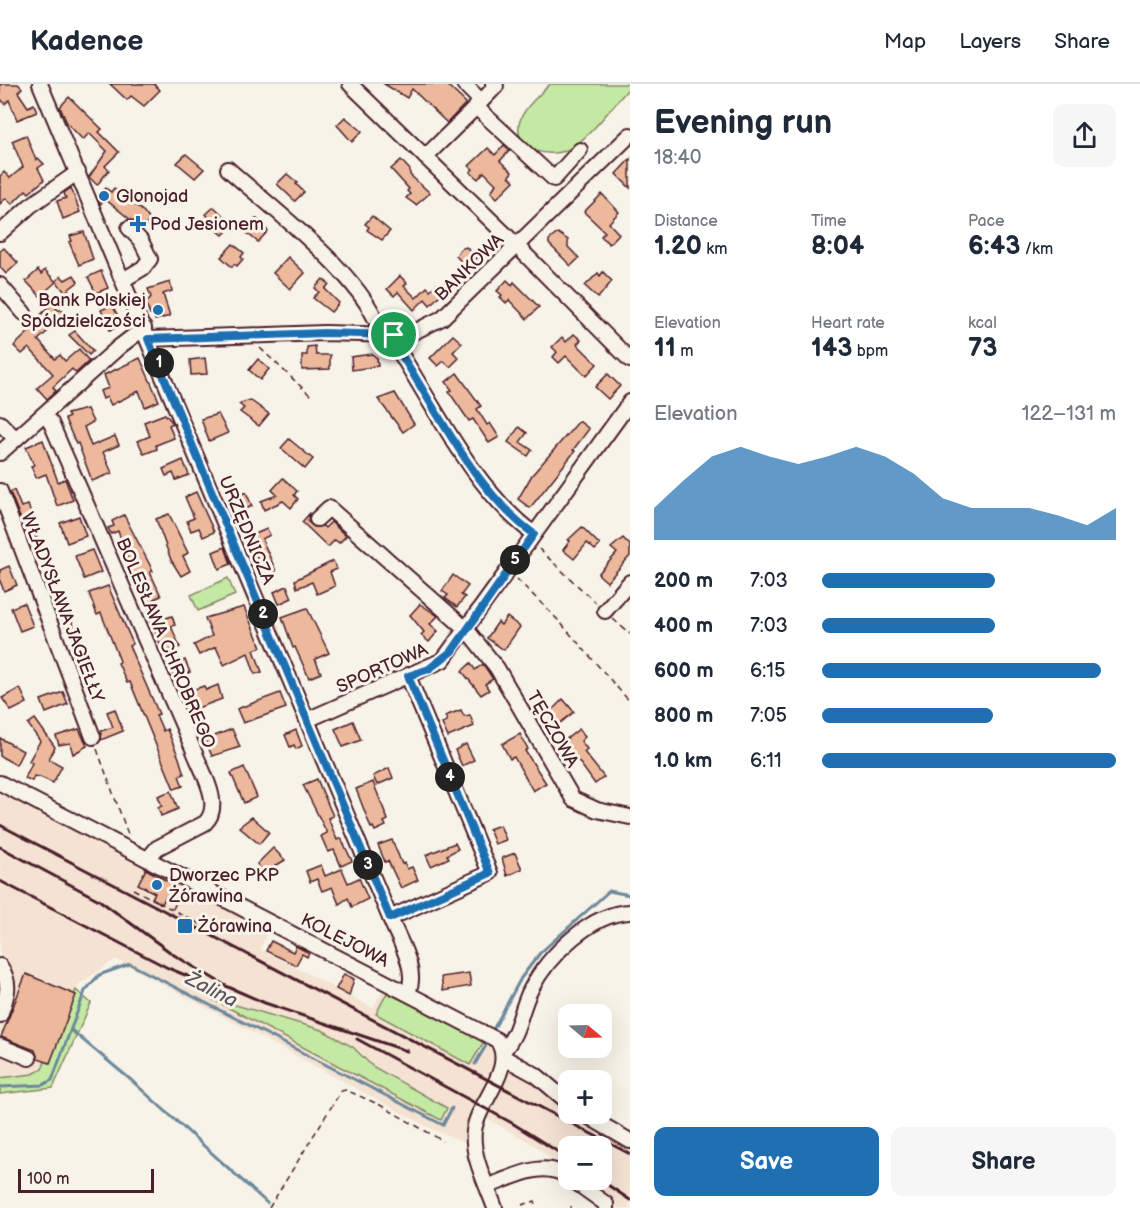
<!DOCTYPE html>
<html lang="en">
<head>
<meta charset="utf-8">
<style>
  :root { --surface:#fff; --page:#f6f6f7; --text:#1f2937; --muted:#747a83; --line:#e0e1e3; --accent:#1f6fb2 }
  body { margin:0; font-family:"Balsamiq Sans",sans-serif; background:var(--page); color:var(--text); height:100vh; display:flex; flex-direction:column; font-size:22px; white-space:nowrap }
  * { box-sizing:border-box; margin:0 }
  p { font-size:20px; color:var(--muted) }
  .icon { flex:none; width:33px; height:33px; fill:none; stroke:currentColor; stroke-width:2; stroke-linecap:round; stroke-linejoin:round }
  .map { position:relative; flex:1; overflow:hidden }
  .panel { display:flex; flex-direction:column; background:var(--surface); width:510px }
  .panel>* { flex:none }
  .needle { width:39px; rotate:109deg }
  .buttons { position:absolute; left:558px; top:920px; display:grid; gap:12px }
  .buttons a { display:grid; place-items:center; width:54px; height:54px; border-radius:12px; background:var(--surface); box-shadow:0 6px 24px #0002; font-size:30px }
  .scale { position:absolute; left:18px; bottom:15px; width:136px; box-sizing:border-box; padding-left:6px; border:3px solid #4a1f2b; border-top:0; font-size:16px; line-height:21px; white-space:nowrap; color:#4a1f2b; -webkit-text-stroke:4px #f7f3e8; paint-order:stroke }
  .pin { position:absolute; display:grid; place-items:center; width:51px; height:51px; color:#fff; margin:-26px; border:3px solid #fff; border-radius:50%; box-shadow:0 2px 6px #0007 }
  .km { position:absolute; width:30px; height:30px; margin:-15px; border-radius:50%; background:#222; color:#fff; font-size:16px; line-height:30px; text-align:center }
  .round { display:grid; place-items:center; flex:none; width:63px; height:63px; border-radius:12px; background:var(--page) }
  .overview { display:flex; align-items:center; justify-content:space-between; height:102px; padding:0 24px }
  h1 { font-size:33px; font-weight:700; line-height:45px }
  .metrics { display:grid; grid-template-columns:repeat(3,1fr); gap:9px; height:102px; padding:6px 24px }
  .metrics div { display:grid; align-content:center }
  .metrics b { font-size:26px; font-weight:700 }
  .metrics small { font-size:16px; font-weight:400 }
  .metrics p { font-size:16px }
  .chart { height:168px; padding:12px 24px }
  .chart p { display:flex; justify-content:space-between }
  .chart svg { width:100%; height:108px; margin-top:6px; fill:var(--accent); opacity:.7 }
  .primary-button { display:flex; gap:12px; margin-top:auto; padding:12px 24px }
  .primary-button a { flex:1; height:69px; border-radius:12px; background:var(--accent); color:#fff; font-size:24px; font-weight:700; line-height:69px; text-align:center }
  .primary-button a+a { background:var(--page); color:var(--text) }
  ul { padding:0 24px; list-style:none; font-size:20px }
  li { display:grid; grid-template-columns:96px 72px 1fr; align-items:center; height:45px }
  li i { height:15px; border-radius:8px; background:var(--accent) }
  header { display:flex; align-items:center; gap:36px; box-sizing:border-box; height:84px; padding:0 30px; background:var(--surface); border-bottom:2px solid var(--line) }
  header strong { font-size:28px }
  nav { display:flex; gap:33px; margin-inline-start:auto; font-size:21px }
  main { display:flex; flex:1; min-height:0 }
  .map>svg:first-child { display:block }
  .built { fill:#f4e2d2 }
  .green { fill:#c3e9a3; stroke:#868467; stroke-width:1.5 }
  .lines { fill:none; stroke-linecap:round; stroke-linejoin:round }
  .stream { stroke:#6d889b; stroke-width:3 }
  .building { fill:#ecb99d; stroke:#4a1f2b; stroke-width:1.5 }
  .minor-casing { stroke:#4a1f2b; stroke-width:18 }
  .path { stroke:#4a1f2b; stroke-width:1.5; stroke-dasharray:6 4.5; stroke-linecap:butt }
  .minor { stroke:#f7f3e8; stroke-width:14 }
  .rail { stroke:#4a1f2b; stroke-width:3 }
  .route-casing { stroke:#fff; stroke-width:12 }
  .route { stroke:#1f6fb2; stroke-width:8 }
  .poi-dot { fill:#1f6fb2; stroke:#f7f3e8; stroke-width:2 }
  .labels { text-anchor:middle; stroke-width:6; stroke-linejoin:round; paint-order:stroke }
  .poi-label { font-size:18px; fill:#4a1f2b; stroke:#f7f3e8; text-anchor:start }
  .street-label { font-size:18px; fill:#4a1f2b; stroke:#f7f3e8 }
  .water-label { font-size:20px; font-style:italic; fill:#5c5463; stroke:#f7f3e8 }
</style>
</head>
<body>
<header>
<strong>Kadence</strong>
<nav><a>Map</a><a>Layers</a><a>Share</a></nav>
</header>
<main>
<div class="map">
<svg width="630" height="1124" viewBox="0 0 630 1124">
  <rect width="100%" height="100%" fill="#f7f3e8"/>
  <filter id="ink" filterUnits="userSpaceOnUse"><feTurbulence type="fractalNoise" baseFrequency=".0167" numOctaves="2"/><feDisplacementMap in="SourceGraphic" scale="12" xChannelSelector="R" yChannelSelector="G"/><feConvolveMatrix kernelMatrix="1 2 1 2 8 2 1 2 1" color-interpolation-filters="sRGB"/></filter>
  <g filter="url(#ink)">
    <path class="built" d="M0,707L269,845L260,865L373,924L384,905L496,967L548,1006L568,1026V1029L630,1062V1124H596L604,1111L581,1095H602V1062H568V1086L534,1061L486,1034L483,1054L466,1060L426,1042L116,875L79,900L42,985L33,990L0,994Z"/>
    <g class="green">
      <path d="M550,0H630V3C613,21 591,52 571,64C553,75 515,69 519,41C521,25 540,11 550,0Z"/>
      <path d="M228,494L235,511L198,527L191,511Z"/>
      <path d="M76,906L91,919L53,1004L0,1010V994L33,990L42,985Z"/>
      <path d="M387,909L486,954L470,981L376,930Z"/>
      <path d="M208,913L322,946L353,963L372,982L447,1024L441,1036Z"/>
    </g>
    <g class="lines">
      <g class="stream">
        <path d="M71,946L131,996L267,1119"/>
        <path d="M493,946L521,894L540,869L609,807L630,811"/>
        <path d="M475,980L488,958"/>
        <path d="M0,1003L43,1001L52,996L85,907L99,891L130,880L443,1041L452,1024"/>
        <path d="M468,1072L487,1124"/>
      </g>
    </g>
    <g class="building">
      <path d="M0,0H18L22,4L18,8L28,23L34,20L37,28L17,36L9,16L5,20L0,14Z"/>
      <path d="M110,0H154L160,6L144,22L131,12L127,16Z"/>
      <path d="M384,0H446L466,19L447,39L412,5L407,14Z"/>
      <path d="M69,13L102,45L99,48L119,68L105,82L109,86L97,101L89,93L107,67L89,49L83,56L67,39L60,23Z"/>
      <path d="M345,33L362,47L352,58L337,41Z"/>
      <path d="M26,51L36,76L38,74L44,80L38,84L44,96L29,109L26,106L12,120L6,114L0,120V92L4,88L10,94L23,83L12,57Z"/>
      <path d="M504,61L510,66L500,77L512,88L509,92L514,97L497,114L491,108L496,100L484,88L478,95L470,88L473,85L469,82L488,64L495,71Z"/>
      <path d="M186,70L204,85L195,94L177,79Z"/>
      <path d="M630,75V104L616,90Z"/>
      <path d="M401,76L410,86V91L430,109L416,121L406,114L410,110L407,107L409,105L391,85Z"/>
      <path d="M287,90L298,99L296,100L304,108L295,117L277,100Z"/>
      <path d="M71,104L80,128L63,135L57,117L66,114L64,109Z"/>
      <path d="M106,104L111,108L114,104L144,128L150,136L142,145L106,116L100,120L98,114Z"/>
      <path d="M602,110L619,128L609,139L619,150L609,160L601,152L605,148L584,128Z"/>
      <path d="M214,123L227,135L224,138L230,144L223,151L207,138L209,134L206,130Z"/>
      <path d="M372,132L390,147L382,156L367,146L369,143L365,140Z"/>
      <path d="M256,134L268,147L258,158L244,147Z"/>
      <path d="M84,148L93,175L79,181L69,158L72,157L70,152Z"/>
      <path d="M558,149L568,156V163L579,174L571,182L549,160V156Z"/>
      <path d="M233,160L244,169L241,173L243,175L237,182L234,180L232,183L221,173Z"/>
      <path d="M466,163L477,174L467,184L456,172L460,165Z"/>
      <path d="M4,164L18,179L6,190L0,183V167Z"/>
      <path d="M288,173L305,189L290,205L273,189Z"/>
      <path d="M38,186L41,190L45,186L56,198L40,212L26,197Z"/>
      <path d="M101,187L108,204L96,209L88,193Z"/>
      <path d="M603,188L612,197L598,214L585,202L598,189L600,192Z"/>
      <path d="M74,191L78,198L65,208L56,197L61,192L65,196Z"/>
      <path d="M400,192L407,199L404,202L416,214L427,203L430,206L437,200L444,207L430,221L425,215L414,226L398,208L394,212L387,205Z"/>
      <path d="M323,195L329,200L325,205L339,219L331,228L313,214L319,208L315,204Z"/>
      <path d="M507,196L512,201L514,198L539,223L527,235L509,216L506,219L500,213L502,211L497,207Z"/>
      <path d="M170,198L172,207L163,210L170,232L155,236L153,230L150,231L146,219L151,213L148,205Z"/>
      <path d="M52,220L58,226H62L65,231L45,246L47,248L38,256L55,275L60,271L65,277L79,265L89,277L76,289L72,285L53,303L56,307L47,315L37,304L53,290L29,264L22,270L14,262L32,245L29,242Z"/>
      <path d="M112,221L123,241L110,246L101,226Z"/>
      <path d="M75,247L93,267L89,271L69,251Z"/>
      <path d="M574,250L581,256L577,260L597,280L586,292L566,272L559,279L553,273L557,268L552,263L562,253L566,258Z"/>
      <path d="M453,251L462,259L453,268L459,274L450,283L444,277L438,282L430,274Z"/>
      <path d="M315,262L316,271H330V285L302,286V271H307V263Z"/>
      <path d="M372,270L377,274L378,282L352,286L351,273Z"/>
      <path d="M140,274L159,317L145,323L139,307L111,321L107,313L103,315L100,307L109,304L104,291Z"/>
      <path d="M205,274L207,290L191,291L190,276Z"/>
      <path d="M258,275L269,285L260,296L249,286Z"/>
      <path d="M457,289L481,322L477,325L487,341L490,339L499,353L489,359L473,335L469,337L449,308L452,306L446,298Z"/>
      <path d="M608,290L620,302L608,315L595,303Z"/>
      <path d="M395,309L414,340L403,348L378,315Z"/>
      <path d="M250,316L269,330L259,342L240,328L244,324L239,320Z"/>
      <path d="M87,325L93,338L84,343L91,362L115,352L119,361L103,368L112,389L92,397L78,359L76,360L65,335L69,333L67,330Z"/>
      <path d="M165,330L173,339L169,341L174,354L156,361L157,365L144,370L138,357L150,352L144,338Z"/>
      <path d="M218,330L228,349L209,357L201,335Z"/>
      <path d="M579,337L589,345L573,366L575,367L530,424L518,415L532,391Z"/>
      <path d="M519,343L527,349L520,358L532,366L528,372L508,358Z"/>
      <path d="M289,355L313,375L305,385L281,364Z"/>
      <path d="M43,356L58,398L65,395L73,416L57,422L46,390L36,394L31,382L34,381L26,363Z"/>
      <path d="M183,376L189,391L176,396L173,389L166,392L163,385Z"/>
      <path d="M283,394L297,407L294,411L298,415L291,424L283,417L264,426L261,417L277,411L272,406Z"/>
      <path d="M14,406L21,423L28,421L33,434L30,435L37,453L29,456L10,408Z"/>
      <path d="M196,408L214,448L203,453L199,444L191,447L187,437L194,434L185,413Z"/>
      <path d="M246,408L252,422L239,428L233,413Z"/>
      <path d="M169,430L188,469L183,472L190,487L181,492L171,476L156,435Z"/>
      <path d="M309,430L308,438L314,443L323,442L325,444L331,438L346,452L339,459L335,456L328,463L302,438Z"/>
      <path d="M124,431L153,487L150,488L161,512L154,515L163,535L172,532L175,541L171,542L180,563L164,569L148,531L152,530L138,498L136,499L118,447L111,450L108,444L114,442L112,437Z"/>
      <path d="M79,432L86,452L67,459L60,439Z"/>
      <path d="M582,443L600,461L595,466L587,459L574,475L563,466L570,457L568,456Z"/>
      <path d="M267,445L270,451L262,455L276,487L264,491L248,453Z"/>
      <path d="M623,454L630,461V472L607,498L598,490L617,469L611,464Z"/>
      <path d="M225,463L231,480L219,485L213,468Z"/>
      <path d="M92,466L101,488L84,495L75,472Z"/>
      <path d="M333,477L337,485L330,488L335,502L317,510L312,498L297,504L295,496Z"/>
      <path d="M9,482L17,501L4,507L0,497V486Z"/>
      <path d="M453,491L468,502L461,511L465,513L457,523L445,514L448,511L442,507Z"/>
      <path d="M108,502L133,560L129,562L159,630L156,631L163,647L167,645L179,674L184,690L179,692L183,702L174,705L130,598L127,599L118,579L120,577L101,529L97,531L89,509Z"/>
      <path d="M287,502L292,514L279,520L274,508Z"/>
      <path d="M63,512L74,543L67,546L55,516Z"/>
      <path d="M24,519L33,542L20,547L11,524Z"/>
      <path d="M420,520L438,532L430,540L438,547L429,558L421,551L424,548L410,531Z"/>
      <path d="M244,523L261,563L254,566L262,588L255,590L248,569L224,581L216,563L199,571L194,561L212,552L205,534Z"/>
      <path d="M307,524L329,569L315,575L321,589L309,594L295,563L293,564L282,533Z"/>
      <path d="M507,533L520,543L504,566L487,554L498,538L501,541Z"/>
      <path d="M185,576L190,588L175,595L170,582Z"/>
      <path d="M471,579L475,586L483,580L493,595L485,600L489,606L481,611L462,587Z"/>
      <path d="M218,601L222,615L192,626L186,608L204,602L206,606Z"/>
      <path d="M20,604L27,619L11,627L2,614Z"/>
      <path d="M63,608L68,620L46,629L41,616Z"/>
      <path d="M280,609L286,624L243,639L237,625Z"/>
      <path d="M563,615L574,628L554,644L548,637L554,632L550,628Z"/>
      <path d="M115,625L123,647L101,656V647L113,643L107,628Z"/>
      <path d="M461,626L464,632L470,631L474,642L448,653L442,640L447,636L445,632Z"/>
      <path d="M35,635L55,663L49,675L62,682L53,699L40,693L34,692L32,697L25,694L32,679L29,677L40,657L28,640Z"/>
      <path d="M353,637L361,656L343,663L335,645Z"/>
      <path d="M79,645L87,662L73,670L70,659L59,661L56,652Z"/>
      <path d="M232,645L240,663L212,672L205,656Z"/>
      <path d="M579,645L585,653L581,657L587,665L584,668L604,693L595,700L564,657Z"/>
      <path d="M296,646L302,662L296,665L294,661L290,663L285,651Z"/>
      <path d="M520,650L528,665L525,667L546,699L533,707L514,673L510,675L502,660Z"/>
      <path d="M0,654L23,667L16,681L0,672Z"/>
      <path d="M466,660L474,676L462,682L455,666Z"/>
      <path d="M244,683L257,713L244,719L231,689Z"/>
      <path d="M389,684L393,694L377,701L373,692Z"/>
      <path d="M317,695L333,732L328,734L337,756L341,754L352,777L341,782L334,766L328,768L321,752L327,749L303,701Z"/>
      <path d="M373,698L388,736L384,738L386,742L375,747L373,743L371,744L356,705Z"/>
      <path d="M171,707L178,725L161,732L158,723L162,722L158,712Z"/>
      <path d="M252,733L269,748L259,760L239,743Z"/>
      <path d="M500,741L506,756L495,760L489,745Z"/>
      <path d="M392,756L402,780L405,779L407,785L412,783L418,796L401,804L388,777L385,778L378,761Z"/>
      <path d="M455,759L458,765L447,771L449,774L431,782L426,771Z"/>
      <path d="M273,764L285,776L264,789L257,780Z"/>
      <path d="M515,769L522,785L507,792L502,774Z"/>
      <path d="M321,781L325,792L342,785L348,799L359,794L368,815L352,823L348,814L339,820L332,803L322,807L317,795L310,798L306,787Z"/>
      <path d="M146,785L176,802L169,816L165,814L162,820L152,814L155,809L138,800Z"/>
      <path d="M271,857L293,868L296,862L309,869L307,873L302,870L296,881L266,867Z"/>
      <path d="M469,889L471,902L443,907L441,893Z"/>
      <path d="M26,890L76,911L50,979L38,975L35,966L1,953Z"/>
      <path d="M344,890L354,895L349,912L336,905Z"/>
    </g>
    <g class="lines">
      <g class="minor-casing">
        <g id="minor">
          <path d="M40,0L390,834C398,855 419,886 408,908"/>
          <path d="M350,0L504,149L630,276"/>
          <path d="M464,0L481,17"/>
          <path d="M476,23L496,2L493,0"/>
          <path d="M425,73L476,23L554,95L580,66"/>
          <path d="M228,85C270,123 369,196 381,251"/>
          <path d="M0,149L30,122L78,88"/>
          <path d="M123,196L143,184L150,175L141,157L129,144"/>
          <path d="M0,201L24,229"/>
          <path d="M394,251L397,264C436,325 475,407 534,450"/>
          <path d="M148,255L325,249L394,251L416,247L442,234L630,51"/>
          <path d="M45,332L51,339L194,667C201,686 224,721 205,739L157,764L148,775"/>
          <path d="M0,339L16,355"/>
          <path d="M0,369L119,263L144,244"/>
          <path d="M0,407L93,653"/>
          <path d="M317,435L329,424L467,546L497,584L573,715L597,726L630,733"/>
          <path d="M605,527L630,498"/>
          <path d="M307,636L443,576L630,318"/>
          <path d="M0,699L497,956C517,985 477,1018 474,1047C471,1072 487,1101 495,1124"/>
          <path d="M390,834L490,789L408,592"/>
          <path d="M0,882C12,900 7,912 0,931"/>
          <path d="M0,962L29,974"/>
          <path d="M503,967C520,948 520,926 531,905C548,872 591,829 630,828"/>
          <path d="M503,973L536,991L568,1018"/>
          <path d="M582,1029L630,1057"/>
          <path d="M571,1095L606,1120V1124"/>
          <path d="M488,1102C515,1093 543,1075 568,1093"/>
        </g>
      </g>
      <g class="path">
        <path d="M260,264L311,312"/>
        <path d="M539,465L596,519"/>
        <path d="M517,495L558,536L630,618"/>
        <path d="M613,535L630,550"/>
        <path d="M97,665L129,753"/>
        <path d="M133,805L158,818L155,824"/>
        <path d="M158,818L200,840L197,846"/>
        <path d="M173,825L177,816"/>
        <path d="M522,1121L535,1117L537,1124"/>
        <path d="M571,1122V1124"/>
        <path d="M269,1124L341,1007L346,1006L380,1021L443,1057"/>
      </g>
      <use href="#minor" class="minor"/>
      <g class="rail">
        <path d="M0,741L630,1070"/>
        <path d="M0,763L99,816L174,871L226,902L265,919L407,967"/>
        <path d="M0,797L168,884L212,902"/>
        <path d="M357,955L512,1039L568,1074"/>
        <path d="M599,1095L630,1116"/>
      </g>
    </g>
  </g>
  <g class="lines" filter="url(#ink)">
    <g class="route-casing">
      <path id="route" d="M325,249L394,251L397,264C436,324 475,408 534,450L452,567L429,585L408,592L490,789L390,834L148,255Z"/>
    </g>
    <use href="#route" class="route"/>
  </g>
  <g class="poi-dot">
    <circle cx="104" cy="112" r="6"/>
    <path d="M135 131h6v6h6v6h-6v6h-6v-6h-6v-6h6z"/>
    <circle cx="158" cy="226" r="6"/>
    <circle cx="157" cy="801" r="6"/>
    <rect x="177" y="834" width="16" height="16" rx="3"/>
  </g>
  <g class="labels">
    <g class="poi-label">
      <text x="116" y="118">Glonojad</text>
      <text x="150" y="146">Pod Jesionem</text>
      <text x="146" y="222" text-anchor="end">Bank Polskiej<tspan x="146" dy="21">Spóldzielczości</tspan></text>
      <text x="169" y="797">Dworzec PKP<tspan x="169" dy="21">Żórawina</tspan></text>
      <text x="198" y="848">Żórawina</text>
    </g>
    <g class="street-label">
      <text transform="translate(469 183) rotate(-44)" y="6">BANKOWA</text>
      <text transform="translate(247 446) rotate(67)" y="6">URZĘDNICZA</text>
      <text transform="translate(63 523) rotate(69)" y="6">WŁADYSŁAWA JAGIEŁŁY</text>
      <text transform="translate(166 559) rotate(67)" y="6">BOLESŁAWA CHROBREGO</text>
      <text transform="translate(382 584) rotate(-24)" y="6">SPORTOWA</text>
      <text transform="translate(553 645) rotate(60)" y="6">TĘCZOWA</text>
      <text transform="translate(345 856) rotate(27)" y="6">KOLEJOWA</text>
    </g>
    <g class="water-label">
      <text transform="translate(212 905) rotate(27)" y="7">Żalina</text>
    </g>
  </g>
</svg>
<div class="buttons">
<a><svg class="needle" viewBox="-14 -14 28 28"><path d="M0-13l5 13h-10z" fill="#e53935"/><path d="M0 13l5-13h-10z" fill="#747a83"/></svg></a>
<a>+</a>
<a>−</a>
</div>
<div class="scale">100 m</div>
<div class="pin" style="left:394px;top:251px;background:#1e9e55"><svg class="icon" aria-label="arrive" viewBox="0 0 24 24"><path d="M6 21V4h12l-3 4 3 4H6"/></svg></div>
<b class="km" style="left:159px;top:279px">1</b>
<b class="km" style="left:263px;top:530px">2</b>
<b class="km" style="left:368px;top:781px">3</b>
<b class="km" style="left:450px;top:693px">4</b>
<b class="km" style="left:515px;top:476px">5</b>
</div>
<section class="panel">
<div class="overview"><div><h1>Evening run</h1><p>18:40</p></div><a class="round"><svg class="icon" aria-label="share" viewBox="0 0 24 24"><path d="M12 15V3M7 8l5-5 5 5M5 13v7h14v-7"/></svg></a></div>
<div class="metrics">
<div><p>Distance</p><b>1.20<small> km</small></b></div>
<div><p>Time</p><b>8:04</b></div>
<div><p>Pace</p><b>6:43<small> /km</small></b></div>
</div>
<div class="metrics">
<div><p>Elevation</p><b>11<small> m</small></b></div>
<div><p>Heart rate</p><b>143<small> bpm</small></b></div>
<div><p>kcal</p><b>73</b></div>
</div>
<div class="chart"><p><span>Elevation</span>122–131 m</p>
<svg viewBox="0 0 160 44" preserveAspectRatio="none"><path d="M0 44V31L10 20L20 10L30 6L40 10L50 13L60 10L70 6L80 10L90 17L100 27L110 31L120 31L130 31L140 34L150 38L160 31V44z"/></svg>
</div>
<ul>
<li><b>200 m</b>7:03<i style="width:59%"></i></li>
<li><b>400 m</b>7:03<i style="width:59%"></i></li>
<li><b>600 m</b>6:15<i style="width:95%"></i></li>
<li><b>800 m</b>7:05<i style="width:58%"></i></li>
<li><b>1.0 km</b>6:11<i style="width:100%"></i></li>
</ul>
<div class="primary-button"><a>Save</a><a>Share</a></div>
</section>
</main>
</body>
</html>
